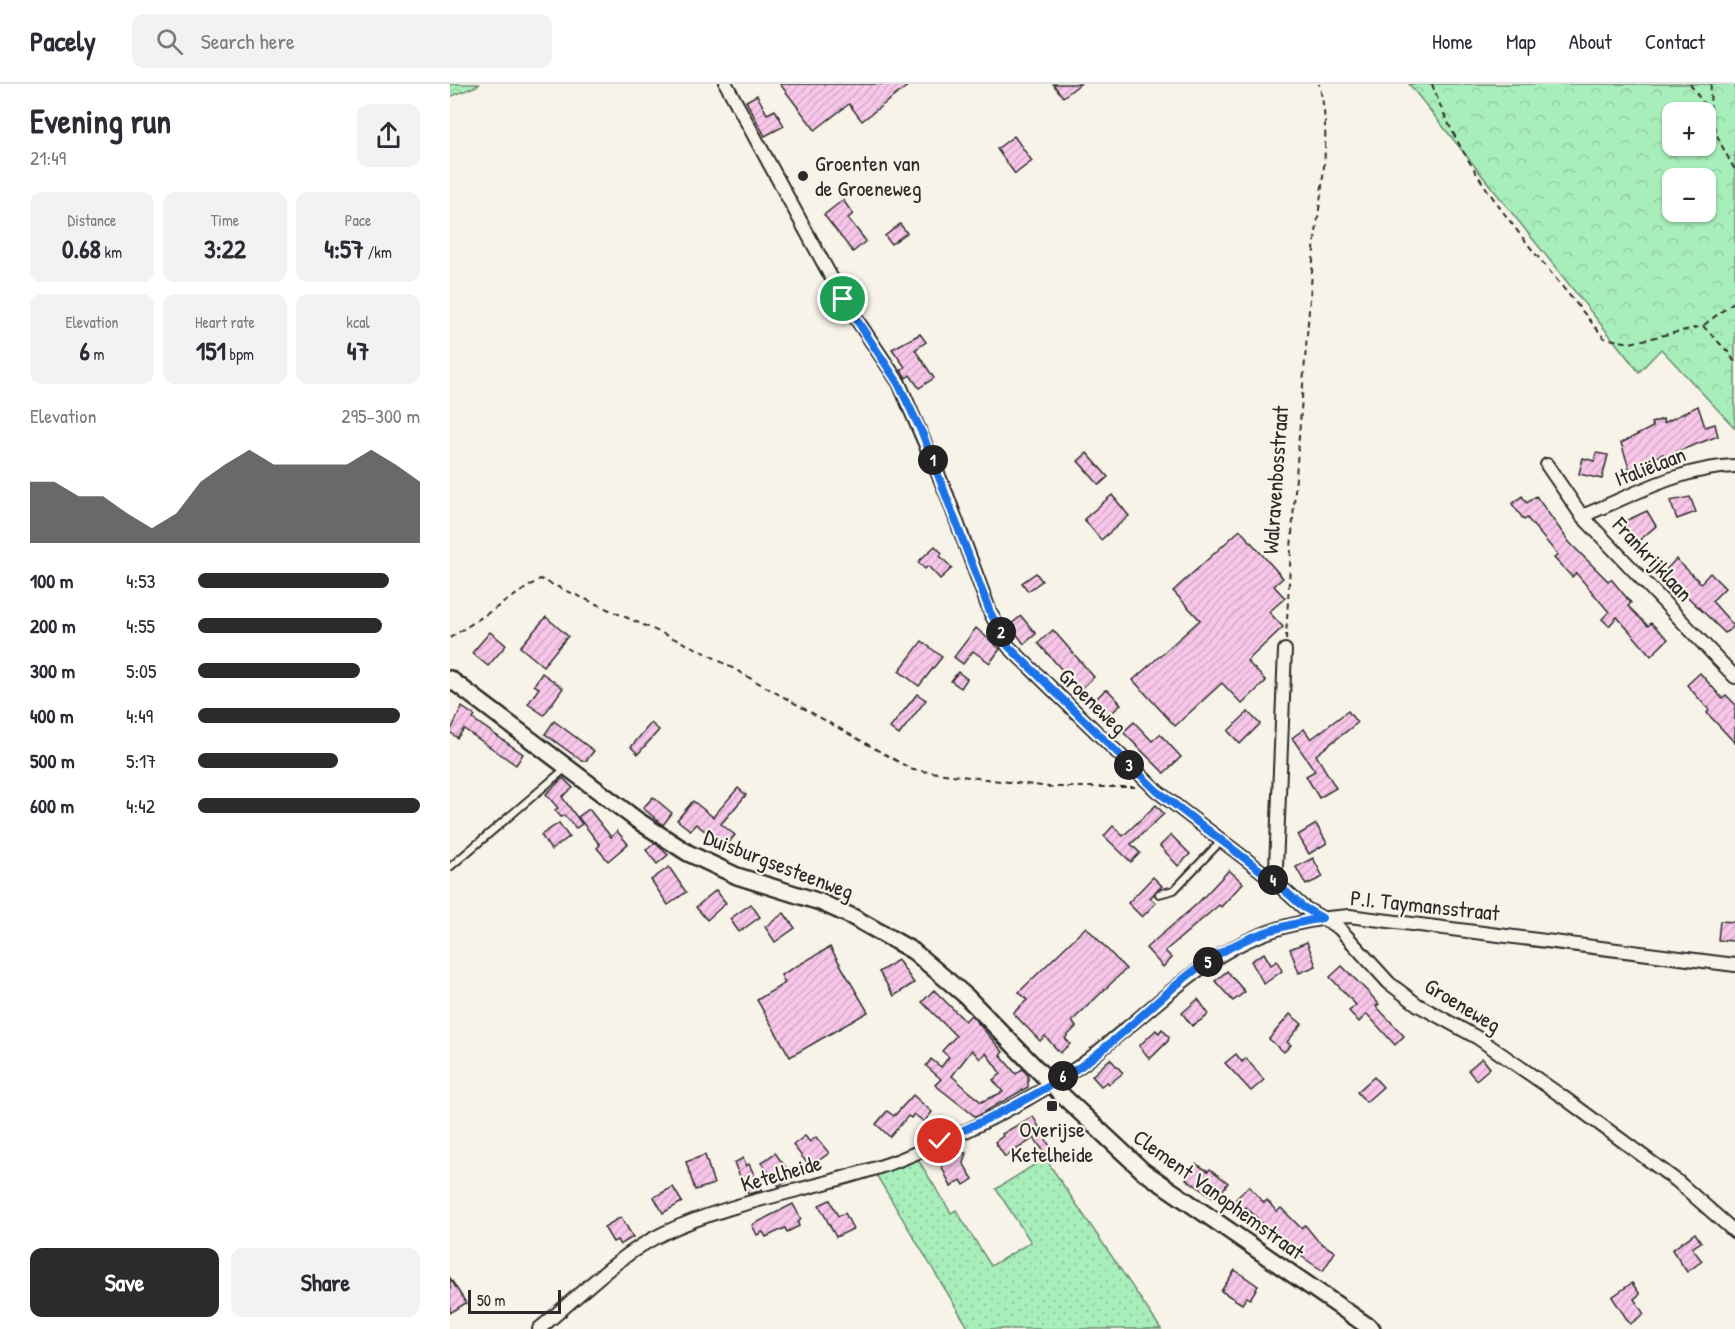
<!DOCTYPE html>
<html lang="en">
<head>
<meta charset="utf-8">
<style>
  :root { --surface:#fff; --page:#f2f2f3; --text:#2b2b33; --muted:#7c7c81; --line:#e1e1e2; --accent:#2b2b2b }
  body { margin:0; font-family:"Patrick Hand",sans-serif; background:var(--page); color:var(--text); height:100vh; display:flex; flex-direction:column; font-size:22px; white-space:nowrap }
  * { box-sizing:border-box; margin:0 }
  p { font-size:20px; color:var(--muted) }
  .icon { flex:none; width:33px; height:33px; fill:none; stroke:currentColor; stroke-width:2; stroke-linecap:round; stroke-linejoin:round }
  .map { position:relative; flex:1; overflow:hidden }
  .details { display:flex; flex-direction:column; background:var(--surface); width:450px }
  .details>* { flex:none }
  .tools { position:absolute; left:1212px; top:18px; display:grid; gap:12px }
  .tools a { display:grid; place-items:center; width:54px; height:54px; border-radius:12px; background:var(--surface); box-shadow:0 2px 4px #0004; font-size:30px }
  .scale { position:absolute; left:18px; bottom:15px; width:93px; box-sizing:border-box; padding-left:6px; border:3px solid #2b2b2b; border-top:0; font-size:16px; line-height:21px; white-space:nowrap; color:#2b2b2b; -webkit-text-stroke:4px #f7f3e8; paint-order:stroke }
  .pin { position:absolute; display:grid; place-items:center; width:51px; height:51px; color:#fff; margin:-26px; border:3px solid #fff; border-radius:50%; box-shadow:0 2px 6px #0007 }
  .km { position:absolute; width:30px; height:30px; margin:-15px; border-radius:50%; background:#222; color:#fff; font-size:16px; line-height:30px; text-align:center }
  .round { display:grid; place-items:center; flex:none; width:63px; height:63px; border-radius:12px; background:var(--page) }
  .head { display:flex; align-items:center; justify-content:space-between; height:102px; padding:0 30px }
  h1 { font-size:33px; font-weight:800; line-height:45px }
  .figures { display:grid; grid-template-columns:repeat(3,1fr); gap:9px; height:102px; padding:6px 30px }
  .figures div { display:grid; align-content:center; border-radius:12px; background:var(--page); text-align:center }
  .figures b { font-size:26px; font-weight:800 }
  .figures small { font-size:16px; font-weight:400 }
  .figures p { font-size:16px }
  .chart { height:168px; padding:12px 30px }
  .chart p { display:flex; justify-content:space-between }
  .chart svg { width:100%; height:108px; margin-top:6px; fill:var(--accent); opacity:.7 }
  .cta { display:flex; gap:12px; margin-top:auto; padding:12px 30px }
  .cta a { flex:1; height:69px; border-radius:12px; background:var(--accent); color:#fff; font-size:24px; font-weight:800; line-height:69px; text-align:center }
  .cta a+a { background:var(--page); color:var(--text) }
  ul { padding:0 30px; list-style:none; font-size:20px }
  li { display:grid; grid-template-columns:96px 72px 1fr; align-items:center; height:45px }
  li i { height:15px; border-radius:8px; background:var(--accent) }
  header { display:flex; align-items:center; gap:36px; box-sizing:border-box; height:84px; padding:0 30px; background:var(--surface); border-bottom:2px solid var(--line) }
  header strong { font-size:28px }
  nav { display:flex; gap:33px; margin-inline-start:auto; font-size:21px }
  .search { width:420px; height:54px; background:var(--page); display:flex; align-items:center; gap:15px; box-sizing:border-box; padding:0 21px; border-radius:12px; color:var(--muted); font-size:22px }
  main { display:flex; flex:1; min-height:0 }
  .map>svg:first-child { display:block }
  .grass { fill:url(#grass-dots); stroke:#6a8c72; stroke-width:1.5 }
  .forest { fill:url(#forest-crowns); stroke:#6a8c72; stroke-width:1.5; fill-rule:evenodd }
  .building { fill:url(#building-hatch); stroke:#2b2b2b; stroke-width:1.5; fill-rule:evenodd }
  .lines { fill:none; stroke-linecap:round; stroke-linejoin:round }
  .service-casing { stroke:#2b2b2b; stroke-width:10 }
  .minor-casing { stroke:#2b2b2b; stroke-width:16 }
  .tertiary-casing { stroke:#2b2b2b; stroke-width:20 }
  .path { stroke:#2b2b2b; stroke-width:2; stroke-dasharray:6 4.5; stroke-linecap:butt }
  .service { stroke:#f7f3e8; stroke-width:6 }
  .minor { stroke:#f7f3e8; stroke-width:12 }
  .tertiary { stroke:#f7f3e8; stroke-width:15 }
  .route-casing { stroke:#fff; stroke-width:12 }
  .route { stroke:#1a73e8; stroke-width:8 }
  .poi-dot { fill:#2b2b2b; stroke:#f7f3e8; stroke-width:2 }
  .labels { text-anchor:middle; stroke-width:4.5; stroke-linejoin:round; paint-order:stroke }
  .poi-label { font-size:22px; fill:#2b2b2b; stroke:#f7f3e8; text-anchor:start }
  .street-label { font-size:22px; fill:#2b2b2b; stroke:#f7f3e8 }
</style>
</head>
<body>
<header>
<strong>Pacely</strong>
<div class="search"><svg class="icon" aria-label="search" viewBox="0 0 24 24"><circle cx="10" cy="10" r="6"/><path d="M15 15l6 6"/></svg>Search here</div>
<nav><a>Home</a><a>Map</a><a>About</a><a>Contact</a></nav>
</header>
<main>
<section class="details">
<div class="head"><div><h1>Evening run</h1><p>21:49</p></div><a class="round"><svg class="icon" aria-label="share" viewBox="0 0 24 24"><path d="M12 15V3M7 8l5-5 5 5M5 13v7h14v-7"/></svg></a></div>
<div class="figures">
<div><p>Distance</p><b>0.68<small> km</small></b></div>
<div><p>Time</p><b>3:22</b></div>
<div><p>Pace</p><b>4:57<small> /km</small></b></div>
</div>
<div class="figures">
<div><p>Elevation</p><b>6<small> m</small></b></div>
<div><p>Heart rate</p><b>151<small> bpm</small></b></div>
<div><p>kcal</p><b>47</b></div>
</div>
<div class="chart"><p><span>Elevation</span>295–300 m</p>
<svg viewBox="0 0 160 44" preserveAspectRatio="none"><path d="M0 44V19L10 19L20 25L30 25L40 32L50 38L60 32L70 19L80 12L90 6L100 12L110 12L120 12L130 12L140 6L150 12L160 19V44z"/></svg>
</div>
<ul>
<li><b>100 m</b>4:53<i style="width:86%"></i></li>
<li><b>200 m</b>4:55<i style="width:83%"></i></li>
<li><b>300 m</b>5:05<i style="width:73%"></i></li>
<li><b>400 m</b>4:49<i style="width:91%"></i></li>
<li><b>500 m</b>5:17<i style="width:63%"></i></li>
<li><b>600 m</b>4:42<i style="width:100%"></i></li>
</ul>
<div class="cta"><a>Save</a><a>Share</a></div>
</section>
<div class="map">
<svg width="1285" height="1245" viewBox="0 0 1285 1245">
  <defs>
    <pattern id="grass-dots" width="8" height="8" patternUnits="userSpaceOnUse" patternTransform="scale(1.5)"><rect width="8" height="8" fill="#a8eeba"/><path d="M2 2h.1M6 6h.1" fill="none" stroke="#91cca0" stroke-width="1.8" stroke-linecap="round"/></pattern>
    <pattern id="forest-crowns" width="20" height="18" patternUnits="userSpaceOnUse" patternTransform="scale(1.5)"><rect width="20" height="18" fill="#a8eeba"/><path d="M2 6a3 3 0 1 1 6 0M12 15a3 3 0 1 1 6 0" fill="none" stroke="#91cca0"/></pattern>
    <pattern id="building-hatch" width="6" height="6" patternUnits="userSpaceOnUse" patternTransform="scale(1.5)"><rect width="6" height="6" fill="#f7c6e8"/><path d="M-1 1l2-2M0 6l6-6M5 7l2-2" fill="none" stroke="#d4aac7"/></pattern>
  </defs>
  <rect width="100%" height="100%" fill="#f7f3e8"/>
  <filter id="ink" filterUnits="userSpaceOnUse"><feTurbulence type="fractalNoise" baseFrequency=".0167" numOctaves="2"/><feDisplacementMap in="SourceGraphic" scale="12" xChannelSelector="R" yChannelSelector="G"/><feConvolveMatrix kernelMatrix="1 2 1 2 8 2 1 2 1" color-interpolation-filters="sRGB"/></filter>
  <g filter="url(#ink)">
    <path class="grass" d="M467,1074L501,1129L506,1126L541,1182L581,1158L546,1105L595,1074L711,1245H519L425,1089Z"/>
    <g class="forest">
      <path d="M0,0H29V1L0,13Z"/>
      <path d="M959,0H1285V344L1211,265L1189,288ZM1222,28H1256V62H1222ZM1222,94H1256V128H1222Z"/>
    </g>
    <g class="building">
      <path d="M330,0H460L412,37L399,20L365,46Z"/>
      <path d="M603,0H630L613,13Z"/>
      <path d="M307,11L317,30L325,26L334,42L315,52L296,17Z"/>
      <path d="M564,52L582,77L565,90L547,65Z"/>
      <path d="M393,116L403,130L398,134L416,157L403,168L374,131Z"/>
      <path d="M450,140L457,149L441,160L435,152Z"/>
      <path d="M470,250L476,258L465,266L484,294L469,304L460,291L456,294L451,286L455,283L442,265Z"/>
      <path d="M1248,322L1255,343L1265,340L1268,352L1226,368L1227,371L1216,375L1213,370L1193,378L1195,383L1180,387L1171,359L1203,343L1201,339L1213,335L1214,339Z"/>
      <path d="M637,369L658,393L649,401L628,377Z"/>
      <path d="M1146,369L1158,371L1152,395L1129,390L1133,374L1144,377Z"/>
      <path d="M662,411L679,432L651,456L634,435Z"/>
      <path d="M1072,412L1077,419L1086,412L1120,459L1158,497L1161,495L1181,519L1178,522L1198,542L1201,539L1218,555L1201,572L1167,533L1159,542L1152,535L1159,528L1126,489L1122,493L1104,474L1108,471L1077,434L1074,436L1062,420Z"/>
      <path d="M1240,413L1246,428L1227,435L1220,417Z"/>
      <path d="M1197,427L1206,442L1186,459L1173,438Z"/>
      <path d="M790,446L833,494L824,502L835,514L819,528L833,543L797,577L816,597L792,620L772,599L725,642L683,596L750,536L723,507Z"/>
      <path d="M485,462L492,469L490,472L502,484L490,495L478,482L475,485L468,478Z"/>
      <path d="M1226,475L1251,499L1260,489L1275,504L1262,517L1284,542L1275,549L1213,489Z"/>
      <path d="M586,489L592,497L578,507L572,499Z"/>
      <path d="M571,532L586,550L574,560L560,541Z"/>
      <path d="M96,533L118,552L93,582L70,563Z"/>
      <path d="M526,544L550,565L540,579L523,567L513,580L504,573Z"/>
      <path d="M603,546L644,593L630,606L588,559Z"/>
      <path d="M40,548L56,561L38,582L22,569Z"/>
      <path d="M472,557L492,573L469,602L449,587Z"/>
      <path d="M508,588L517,595L511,604L501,597Z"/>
      <path d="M92,589L113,604L94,631L78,620L89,604L84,601Z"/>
      <path d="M1250,589L1272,614L1276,611L1285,620V659L1257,629L1259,626L1237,601Z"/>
      <path d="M655,606H658L671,620L658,633L643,618Z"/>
      <path d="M467,610L476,616L449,651L440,644Z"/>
      <path d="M12,623L25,632L23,635L73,670L66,681L14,645L7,654L0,648Z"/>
      <path d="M898,627L907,639L866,671L886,704L869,714L856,692L865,687L842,654L854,645L861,655Z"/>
      <path d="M798,628L810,640L790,660L778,647Z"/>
      <path d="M104,637L144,667L136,677H132L95,650Z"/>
      <path d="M684,638L702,657L710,650L731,673L714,689L673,648Z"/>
      <path d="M201,639L209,646L188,670L181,663Z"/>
      <path d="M113,694L123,704L112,713L132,740L126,744L114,731L111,733L105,726L108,724L96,710Z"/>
      <path d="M288,704L296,711L271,740L285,751L275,763L246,740L240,746L227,736L243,717L263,733Z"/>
      <path d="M203,713L222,729L213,741L193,724Z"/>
      <path d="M706,721L714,730L681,760L690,769L681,778L654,752L663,742L673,752Z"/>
      <path d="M139,725L161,753L167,747L178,760L158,777L147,764L150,761L128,733Z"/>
      <path d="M109,739L119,753L101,766L91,751Z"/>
      <path d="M866,740L877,759L859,770L848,751Z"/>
      <path d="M721,751L740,770L728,782L710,762Z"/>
      <path d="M205,759L218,771L207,780L196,766Z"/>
      <path d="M863,774L873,793L856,801L846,783Z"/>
      <path d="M219,783L236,808L218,821L201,796Z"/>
      <path d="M779,786L793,799L771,823L769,821L715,867L722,874L713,883L696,864L747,820Z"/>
      <path d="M703,793L712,802L700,814L706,819L692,833L678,819Z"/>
      <path d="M266,806L276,819L257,836L246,823Z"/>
      <path d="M301,820L310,833L289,848L280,835Z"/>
      <path d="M334,829L345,844L325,858L315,843Z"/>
      <path d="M1270,837L1285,838V857L1268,856Z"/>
      <path d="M636,843L676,885L622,937L626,943L615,954L620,960L610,969L595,952L590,957L563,929L577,916L569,908Z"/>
      <path d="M857,858L866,882L849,889L840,865Z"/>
      <path d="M380,863L418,928L340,973L307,916L335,899L331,891Z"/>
      <path d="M814,869L821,881L827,877L832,887L814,900L801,877Z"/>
      <path d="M448,876L464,899L444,912L429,888Z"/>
      <path d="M892,882L919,909L929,920L926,922L954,952L945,961L917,930L909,938L899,927L906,921L880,893Z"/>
      <path d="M777,887L795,908L783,917L765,897Z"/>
      <path d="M484,906L515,937L521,931L553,968L550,971L566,990L572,985L578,991V1003L526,1033L485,1001L491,995L476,982L481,975L491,983L499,973L492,967L506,952L472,918ZM522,966L530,975L536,969L551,990L543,996L553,1008L531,1018L502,992Z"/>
      <path d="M748,915L758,929L756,933L742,942L732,929Z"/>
      <path d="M840,930L852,940L837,958L841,961L834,968L819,955Z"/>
      <path d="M712,945L719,953L718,957L700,975L689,962L706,946L709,949Z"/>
      <path d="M786,970L792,978L796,974L814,996L801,1007L775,979Z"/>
      <path d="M1032,974L1040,984L1026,996L1018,986Z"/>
      <path d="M660,975L673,989L659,1000L657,998L651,1002L642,992Z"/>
      <path d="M924,993L933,1003L916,1018L907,1008Z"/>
      <path d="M463,1011L482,1028L474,1038L464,1030L461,1034L458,1032L440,1053L426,1040L437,1027L444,1032Z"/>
      <path d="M583,1032L603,1068L597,1072L584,1054L555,1073L545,1058L553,1052L552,1050Z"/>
      <path d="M355,1052L360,1058L366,1053L379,1069L360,1083L343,1061Z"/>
      <path d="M325,1069L343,1093L329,1102L311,1079Z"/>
      <path d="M516,1069L513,1079L523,1095L514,1101L511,1096L501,1103L491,1081L508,1070Z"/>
      <path d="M255,1071L264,1100L245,1106L236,1078Z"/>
      <path d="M293,1074L296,1082L299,1080L312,1107L298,1110L284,1079Z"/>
      <path d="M746,1080L758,1087L760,1085L778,1099L766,1115L736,1095Z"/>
      <path d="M799,1102L814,1119L817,1116L827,1128L831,1124L851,1144L855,1141L868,1157L885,1168L873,1187L839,1164L827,1149L824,1151L796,1123L789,1129L781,1120Z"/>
      <path d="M223,1103L232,1118L213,1129L204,1113Z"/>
      <path d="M380,1116L388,1132L395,1129L403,1145L386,1153L369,1121Z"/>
      <path d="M343,1120L351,1135L348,1139L349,1142L337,1148L335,1144L316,1153L313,1148L307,1151L302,1141Z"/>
      <path d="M171,1133L183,1153L170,1161L167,1156L163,1158L154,1143Z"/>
      <path d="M1245,1149L1251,1158L1242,1164L1252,1177L1237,1188L1222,1166Z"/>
      <path d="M785,1186L808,1202L800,1215L797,1213L792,1220L771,1207Z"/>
      <path d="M0,1194L16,1219L0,1229Z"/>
      <path d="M1182,1199L1190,1210L1184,1215L1194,1230L1180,1240L1162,1213Z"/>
    </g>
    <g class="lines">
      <g class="service-casing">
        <g id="service">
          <path d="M0,783L116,684"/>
          <path d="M709,810L724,806L772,756"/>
        </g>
      </g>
      <g class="minor-casing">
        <g id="minor">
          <path d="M276,0L393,215L449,299L497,411L540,528L558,562L707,707L823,796L853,823L889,844L939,899L968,921L1028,954L1113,1013L1227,1097L1285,1148"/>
          <path d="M1097,381L1132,432L1285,593"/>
          <path d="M1132,432C1181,412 1232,383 1285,382"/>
          <path d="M823,796L826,783L835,566"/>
          <path d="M89,1245C127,1214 169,1170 214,1149C288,1114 373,1105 449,1076C511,1052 575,1019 630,982C646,971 661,956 677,944C751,882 797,838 899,832L1285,881"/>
        </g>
      </g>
      <g class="tertiary-casing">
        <path id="tertiary" d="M0,595L187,736L238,769L287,792L370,818L403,833L463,867L516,912L614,1013L693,1087L922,1245"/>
      </g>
      <g class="path">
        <path d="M982,0C1016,97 1091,174 1154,254L1180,259L1253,242L1280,270L1285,279"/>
        <path d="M1240,0L1260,29"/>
        <path d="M1261,0C1258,40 1267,53 1285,86"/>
        <path d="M1254,241L1285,217"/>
        <path d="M0,554L90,495L252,567L463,686L599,703H685"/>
        <path d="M836,556C842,429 853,302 863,176C868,118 884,57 869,0"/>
      </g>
      <use href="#service" class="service"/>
      <use href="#minor" class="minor"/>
      <use href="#tertiary" class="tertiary"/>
    </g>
  </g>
  <g class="lines" filter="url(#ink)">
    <g class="route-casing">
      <path id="route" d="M393,215L448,299L473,351L540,528L558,562L707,707L823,796L853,823L872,834C845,839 819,845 793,857C731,885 687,943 631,982C587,1012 538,1035 490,1057"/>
    </g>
    <use href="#route" class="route"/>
  </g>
  <g class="poi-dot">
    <circle cx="353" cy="92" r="6"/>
    <rect x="596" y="1016" width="12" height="12" rx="3"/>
  </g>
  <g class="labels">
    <g class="poi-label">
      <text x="365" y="87">Groenten van<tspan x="365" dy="25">de Groeneweg</tspan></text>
      <text x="602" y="1053" text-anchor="middle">Overijse<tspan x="602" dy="25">Ketelheide</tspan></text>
    </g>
    <g class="street-label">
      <text transform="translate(1200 382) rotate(-21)" y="8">Italiëlaan</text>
      <text transform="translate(825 396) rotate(-86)" y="8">Walravenbosstraat</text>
      <text transform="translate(1203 475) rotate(47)" y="8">Frankrijklaan</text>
      <text transform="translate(643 617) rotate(44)" y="8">Groeneweg</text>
      <text transform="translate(329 780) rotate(21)" y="8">Duisburgsesteenweg</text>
      <text transform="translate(975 821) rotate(6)" y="8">P.I. Taymansstraat</text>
      <text transform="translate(1013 921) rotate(31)" y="8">Groeneweg</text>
      <text transform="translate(331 1089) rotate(-16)" y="8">Ketelheide</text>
      <text transform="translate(769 1110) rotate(36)" y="8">Clement Vanophemstraat</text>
    </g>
  </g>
</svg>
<div class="tools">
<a>+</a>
<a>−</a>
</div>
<div class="scale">50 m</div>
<div class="pin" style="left:393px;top:215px;background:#1e9e55"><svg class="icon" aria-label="arrive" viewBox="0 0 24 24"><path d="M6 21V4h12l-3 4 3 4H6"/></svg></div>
<div class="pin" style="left:490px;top:1057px;background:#d93025"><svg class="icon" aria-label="check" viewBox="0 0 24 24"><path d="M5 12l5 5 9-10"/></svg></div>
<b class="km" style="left:483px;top:376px">1</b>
<b class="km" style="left:551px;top:548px">2</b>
<b class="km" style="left:679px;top:681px">3</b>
<b class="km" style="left:823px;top:796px">4</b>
<b class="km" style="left:758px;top:878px">5</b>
<b class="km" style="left:613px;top:992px">6</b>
</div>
</main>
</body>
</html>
